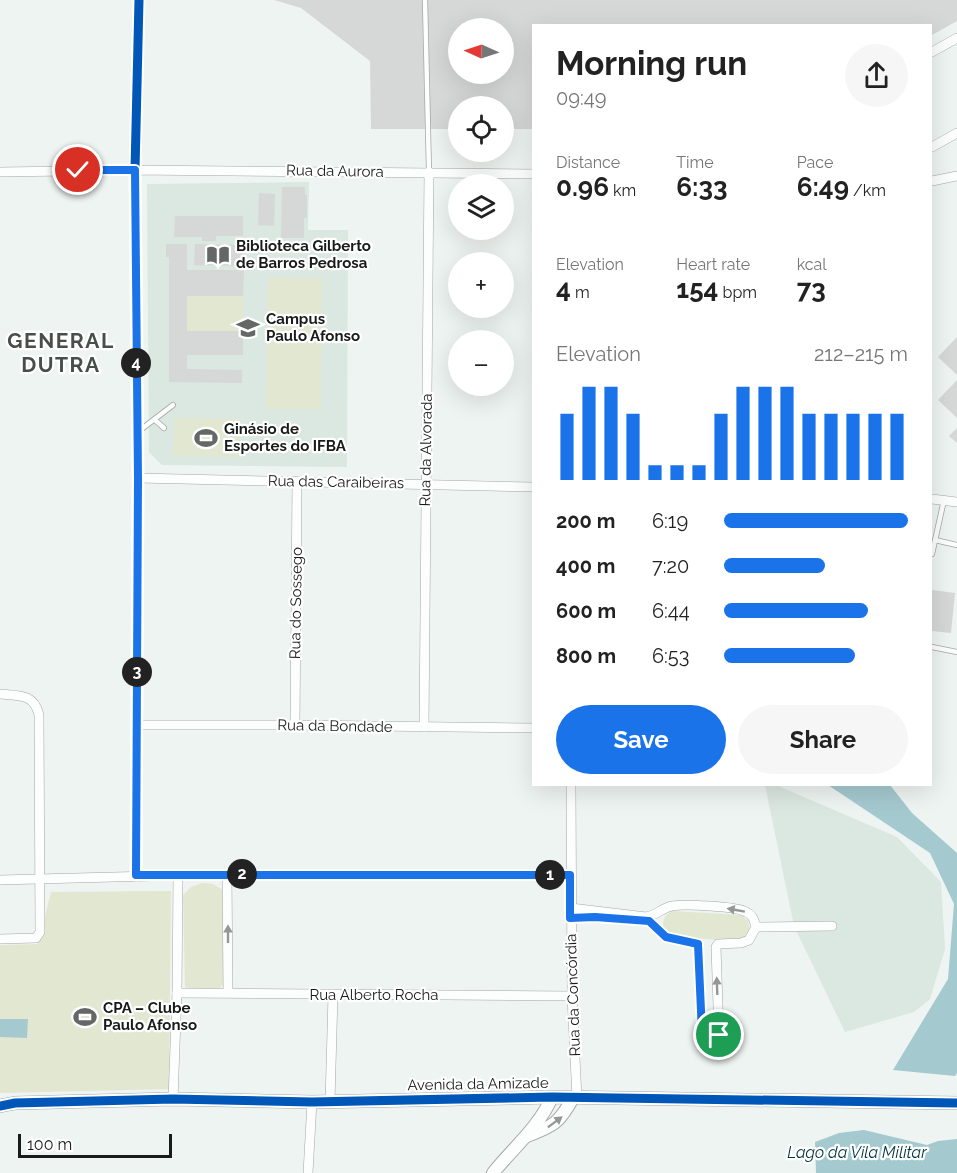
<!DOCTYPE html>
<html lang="en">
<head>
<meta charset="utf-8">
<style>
  :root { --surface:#fff; --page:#f6f6f6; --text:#222; --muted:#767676; --accent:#1a73e8 }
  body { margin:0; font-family:Raleway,sans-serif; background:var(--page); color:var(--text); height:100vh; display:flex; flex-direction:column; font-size:22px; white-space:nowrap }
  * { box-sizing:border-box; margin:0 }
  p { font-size:20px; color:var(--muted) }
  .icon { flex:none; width:33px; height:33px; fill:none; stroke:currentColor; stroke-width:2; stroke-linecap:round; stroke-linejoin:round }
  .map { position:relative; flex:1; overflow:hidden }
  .panel { position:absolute; left:532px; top:24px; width:400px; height:762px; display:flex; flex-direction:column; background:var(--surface); border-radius:0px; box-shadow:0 6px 24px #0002 }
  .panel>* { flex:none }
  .needle { width:39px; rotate:273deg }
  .fabs { position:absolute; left:448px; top:18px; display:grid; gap:12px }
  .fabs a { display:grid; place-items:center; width:66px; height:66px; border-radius:50%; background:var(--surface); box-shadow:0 6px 24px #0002; font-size:30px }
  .scale { position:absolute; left:18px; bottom:15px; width:154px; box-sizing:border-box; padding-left:6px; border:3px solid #181b19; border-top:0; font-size:16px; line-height:21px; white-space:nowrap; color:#181b19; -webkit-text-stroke:4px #fff; paint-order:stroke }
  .pin { position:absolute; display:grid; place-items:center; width:51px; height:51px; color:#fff; margin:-26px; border:3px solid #fff; border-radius:50%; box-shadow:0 2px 6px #0007 }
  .km { position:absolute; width:30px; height:30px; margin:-15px; border-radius:50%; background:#222; color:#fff; font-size:16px; line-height:30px; text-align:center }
  .round { display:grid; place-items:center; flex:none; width:63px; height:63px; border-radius:32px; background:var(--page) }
  .summary { display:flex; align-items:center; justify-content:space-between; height:102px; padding:0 24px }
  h1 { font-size:33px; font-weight:700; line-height:45px }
  .metrics { display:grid; grid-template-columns:repeat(3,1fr); gap:9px; height:102px; padding:6px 24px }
  .metrics div { display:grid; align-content:center }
  .metrics b { font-size:26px; font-weight:700 }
  .metrics small { font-size:16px; font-weight:400 }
  .metrics p { font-size:16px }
  .chart { height:168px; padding:12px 24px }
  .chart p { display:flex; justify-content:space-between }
  .chart svg { width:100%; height:108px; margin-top:6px; stroke:var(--accent); stroke-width:6 }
  .action { display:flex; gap:12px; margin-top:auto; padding:12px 24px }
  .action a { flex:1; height:69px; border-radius:36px; background:var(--accent); color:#fff; font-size:24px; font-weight:700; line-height:69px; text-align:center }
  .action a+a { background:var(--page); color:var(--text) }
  ul { padding:0 24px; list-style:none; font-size:20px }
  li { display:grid; grid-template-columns:96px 72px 1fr; align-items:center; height:45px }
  li i { height:15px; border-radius:8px; background:var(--accent) }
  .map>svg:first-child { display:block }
  .built { fill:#dbe7e1 }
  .green { fill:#e2e7d2 }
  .water { fill:#a4c9cf }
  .building { fill:#d5d8d6; fill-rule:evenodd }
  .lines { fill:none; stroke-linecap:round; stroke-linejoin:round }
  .service-casing { stroke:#a4a8a6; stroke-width:6 }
  .minor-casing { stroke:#a4a8a6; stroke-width:10 }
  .tertiary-casing { stroke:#a4a8a6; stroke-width:14 }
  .service { stroke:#fcfdfd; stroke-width:4.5 }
  .minor { stroke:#fcfdfd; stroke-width:9 }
  .tertiary { stroke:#fcfdfd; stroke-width:12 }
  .cycleway-casing { stroke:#fff; stroke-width:13 }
  .cycleway { stroke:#0057b8; stroke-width:9 }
  .oneway { fill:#959796 }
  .route-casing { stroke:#fff; stroke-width:12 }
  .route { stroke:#1a73e8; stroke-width:8 }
  .labels { text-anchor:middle; stroke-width:4.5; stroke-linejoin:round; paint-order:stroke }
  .street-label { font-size:15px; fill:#181b19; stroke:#fff }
  .poi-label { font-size:15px; font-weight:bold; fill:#181b19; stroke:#fff; text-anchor:start }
  .water-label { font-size:16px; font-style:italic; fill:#03353d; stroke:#fff }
  .district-label { font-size:21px; font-weight:bold; letter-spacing:1.5px; fill:#474f4a; stroke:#fff }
</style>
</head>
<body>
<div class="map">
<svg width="957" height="1173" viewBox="0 0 957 1173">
  <rect width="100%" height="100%" fill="#eef4f1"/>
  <g class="built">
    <path d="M309,182L308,230H348L347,467L162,465L149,452L147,184Z"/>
    <path d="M765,785H776L897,837L941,882L945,949L930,999L914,1012L845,1032L794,926Z"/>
  </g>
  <g class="green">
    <path d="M268,277L322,278L321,409H266Z"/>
    <rect x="187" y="296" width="56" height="35"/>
    <path d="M174,418L240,419L239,457L173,456Z"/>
    <path d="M202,883L213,884L223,890L224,983L220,988L195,990L185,987L183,895L191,887Z"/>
    <path d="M171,891L169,1089L0,1093V945L38,944L51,892Z"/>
    <path d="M672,911L742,915L748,921L750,929L745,938L738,941L670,937C661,928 660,918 672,911Z"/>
  </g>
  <g class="water">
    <path d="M828,785H890L912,813L957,853V1073L955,1076L893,1070L948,979L954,904L930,853Z"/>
    <path d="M0,1019H28L27,1038L0,1037Z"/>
    <path d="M864,1130L927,1145L938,1141L957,1139V1173H816L815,1142L839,1133Z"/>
  </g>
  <g class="building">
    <path d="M274,0H957V21L932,35V26H534V129H504V106H459V129H371L370,61L301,8ZM459,28H504V74H459Z"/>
    <path d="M282,187H305V195H307V218H304V238H281Z"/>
    <path d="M259,193L275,194L274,226L258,225Z"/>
    <path d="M175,216H243V236H216V241H202V237H174Z"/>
    <path d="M166,244H187V270H244L243,296H187V331H243V355H187V369L242,370V383L169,382V257H166Z"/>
    <path d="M195,244L243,245L242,266L194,265Z"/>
    <path d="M957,337V375L938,357Z"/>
    <path d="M957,380V418L938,400Z"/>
    <path d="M957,428V443L949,436Z"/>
    <path d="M932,590L955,593L951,633L932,631Z"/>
  </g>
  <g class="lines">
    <g class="service-casing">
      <g id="service">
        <path d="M425,0L429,172"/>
        <path d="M155,420L164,428"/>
        <path d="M139,431L173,405"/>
        <path d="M935,540L957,545"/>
        <path d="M932,554L944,500"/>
        <path d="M932,647L957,652"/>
      </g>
    </g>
    <g class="minor-casing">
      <g id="minor">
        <path d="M932,52L957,38"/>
        <path d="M932,147L957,133"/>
        <path d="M0,172L135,170L534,174"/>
        <path d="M932,181L957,176"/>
        <path d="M138,478L534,487"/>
        <path d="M932,499L957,502"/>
        <path d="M0,694C19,696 34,693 39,715L40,932L36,938L0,939"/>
        <path d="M137,725H295L534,728"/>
        <path d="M295,725L297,481"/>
        <path d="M424,727L429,172"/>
        <path d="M571,784L572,996L577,1098"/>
        <path d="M227,874L228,992"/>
        <path d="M136,875L138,478L135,170L139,0"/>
        <path d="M0,880L227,874L570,875"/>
        <path d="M570,918L595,917L649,921L666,937L698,944L702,1033L710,1041L716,1040L719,1035L716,947L718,944L741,943L749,940L756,927C754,920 753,915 746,912C737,906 683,904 672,906C662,908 657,915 646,917L571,908"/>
        <path d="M756,927L832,926"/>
        <path d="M177,993L572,996"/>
        <path d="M173,1099L177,993L178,876"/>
        <path d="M330,1102L333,995"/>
        <path d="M308,1173L312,1102"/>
      </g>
    </g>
    <g class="tertiary-casing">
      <g id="tertiary">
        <path d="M0,1106L15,1103L173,1099L312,1102L552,1097L957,1103"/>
        <path d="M527,1136C554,1126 559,1123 573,1098"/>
        <path d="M493,1173C513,1148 539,1127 552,1097"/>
      </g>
    </g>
    <use href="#service" class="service"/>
    <use href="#minor" class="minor"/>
    <use href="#tertiary" class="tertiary"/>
    <g class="cycleway-casing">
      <g id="cycleway">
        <path d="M136,875L138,478L135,170L139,0"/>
        <path d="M0,1106L15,1103L173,1099L312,1102L552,1097L957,1103"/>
      </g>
    </g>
    <use href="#cycleway" class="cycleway"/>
  </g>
  <defs><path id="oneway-solid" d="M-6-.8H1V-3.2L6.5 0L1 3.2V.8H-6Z" transform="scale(1.5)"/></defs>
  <g class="oneway">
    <use href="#oneway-solid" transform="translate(736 910) rotate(-170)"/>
    <use href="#oneway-solid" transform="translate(228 934) rotate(-90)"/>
    <use href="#oneway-solid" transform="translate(717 986) rotate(-92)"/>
    <use href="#oneway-solid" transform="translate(555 1122) rotate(-37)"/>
  </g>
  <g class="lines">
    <g class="route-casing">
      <path id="route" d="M78,170H135L138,478L136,875H570V918L595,917L649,921L666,937L698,944L702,1033L710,1041L716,1040L719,1035"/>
    </g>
    <use href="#route" class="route"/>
  </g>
  <defs>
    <g id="library-bare" transform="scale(1.8)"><path d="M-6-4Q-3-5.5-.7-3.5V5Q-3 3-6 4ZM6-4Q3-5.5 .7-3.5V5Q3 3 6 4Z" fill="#636765" stroke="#fff" stroke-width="2.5" paint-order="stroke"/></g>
    <g id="university-bare" transform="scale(1.8)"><path d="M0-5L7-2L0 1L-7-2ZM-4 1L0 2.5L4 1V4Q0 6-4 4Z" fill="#636765" stroke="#fff" stroke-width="2.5" paint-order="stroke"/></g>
    <g id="stadium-bare" transform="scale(1.8)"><path d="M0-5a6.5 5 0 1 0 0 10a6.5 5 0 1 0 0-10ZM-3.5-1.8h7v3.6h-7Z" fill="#636765" stroke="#fff" stroke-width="2.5" paint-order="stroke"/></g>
  </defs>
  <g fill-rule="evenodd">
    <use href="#library-bare" x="218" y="255"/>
    <use href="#university-bare" x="248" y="328"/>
    <use href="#stadium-bare" x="206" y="438"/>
    <use href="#stadium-bare" x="85" y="1017"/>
  </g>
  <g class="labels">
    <g class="street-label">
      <text transform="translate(335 171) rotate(1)" y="5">Rua da Aurora</text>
      <text transform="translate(426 450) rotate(-89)" y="5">Rua da Alvorada</text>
      <text transform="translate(336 482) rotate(1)" y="5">Rua das Caraibeiras</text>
      <text transform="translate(296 603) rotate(-89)" y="5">Rua do Sossego</text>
      <text transform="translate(335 726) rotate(1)" y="5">Rua da Bondade</text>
      <text x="374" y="1000">Rua Alberto Rocha</text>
      <text transform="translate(573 995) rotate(-92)" y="5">Rua da Concórdia</text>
      <text transform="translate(478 1084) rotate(-1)" y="5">Avenida da Amizade</text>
    </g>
    <g class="poi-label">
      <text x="236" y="251">Biblioteca Gilberto<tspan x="236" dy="17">de Barros Pedrosa</tspan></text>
      <text x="266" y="324">Campus<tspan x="266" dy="17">Paulo Afonso</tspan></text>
      <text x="224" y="434">Ginásio de<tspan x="224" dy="17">Esportes do IFBA</tspan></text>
      <text x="103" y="1013">CPA – Clube<tspan x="103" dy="17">Paulo Afonso</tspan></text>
    </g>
    <g class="water-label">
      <text x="857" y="1158">Lago da Vila Militar</text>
    </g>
    <g class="district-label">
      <text x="61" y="348">GENERAL<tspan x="61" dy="24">DUTRA</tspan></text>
    </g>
  </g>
</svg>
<div class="fabs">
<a><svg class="needle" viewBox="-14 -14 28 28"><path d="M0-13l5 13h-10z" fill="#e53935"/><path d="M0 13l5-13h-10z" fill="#767676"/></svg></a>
<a><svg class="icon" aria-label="locate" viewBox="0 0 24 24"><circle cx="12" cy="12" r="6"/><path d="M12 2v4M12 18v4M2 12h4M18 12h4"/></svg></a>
<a><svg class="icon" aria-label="layers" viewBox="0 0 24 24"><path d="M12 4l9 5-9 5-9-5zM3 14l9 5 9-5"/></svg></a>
<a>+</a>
<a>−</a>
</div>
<div class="scale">100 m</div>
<div class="pin" style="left:719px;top:1035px;background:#1e9e55"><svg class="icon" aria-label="arrive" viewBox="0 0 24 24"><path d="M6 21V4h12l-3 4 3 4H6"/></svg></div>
<div class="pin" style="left:78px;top:170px;background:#d93025"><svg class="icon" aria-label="check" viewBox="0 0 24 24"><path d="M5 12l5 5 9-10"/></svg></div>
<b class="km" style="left:550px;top:875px">1</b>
<b class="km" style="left:242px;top:874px">2</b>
<b class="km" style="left:137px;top:672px">3</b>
<b class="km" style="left:136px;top:363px">4</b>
<section class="panel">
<div class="summary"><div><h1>Morning run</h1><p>09:49</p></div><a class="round"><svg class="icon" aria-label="share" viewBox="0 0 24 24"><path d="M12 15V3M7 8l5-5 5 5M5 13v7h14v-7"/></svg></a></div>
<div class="metrics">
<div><p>Distance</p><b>0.96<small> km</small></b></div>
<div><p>Time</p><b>6:33</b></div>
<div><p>Pace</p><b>6:49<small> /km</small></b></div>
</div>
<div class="metrics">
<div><p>Elevation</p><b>4<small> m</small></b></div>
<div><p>Heart rate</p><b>154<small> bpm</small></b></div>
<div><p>kcal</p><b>73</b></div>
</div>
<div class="chart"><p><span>Elevation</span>212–215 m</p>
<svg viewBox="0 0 160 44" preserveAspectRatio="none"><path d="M5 44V17M15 44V6M25 44V6M35 44V17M45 44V38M55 44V38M65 44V38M75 44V17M85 44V6M95 44V6M105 44V6M115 44V17M125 44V17M135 44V17M145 44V17M155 44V17"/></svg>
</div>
<ul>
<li><b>200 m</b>6:19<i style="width:100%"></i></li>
<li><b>400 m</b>7:20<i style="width:55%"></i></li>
<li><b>600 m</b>6:44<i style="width:78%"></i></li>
<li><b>800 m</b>6:53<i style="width:71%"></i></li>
</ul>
<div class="action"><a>Save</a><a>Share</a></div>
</section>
</div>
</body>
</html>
